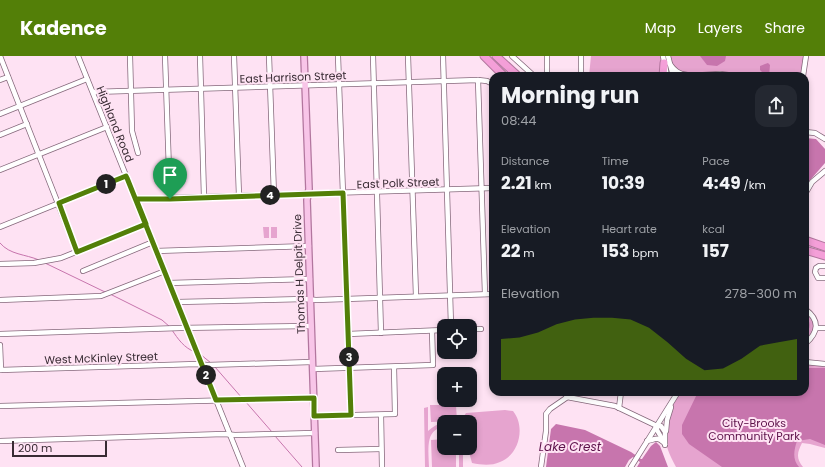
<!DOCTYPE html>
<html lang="en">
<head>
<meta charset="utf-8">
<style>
  :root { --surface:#171b24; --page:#242831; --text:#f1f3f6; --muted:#9ea1a6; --accent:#537f08 }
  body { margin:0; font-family:Poppins,sans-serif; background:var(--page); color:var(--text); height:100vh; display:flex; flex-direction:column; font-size:15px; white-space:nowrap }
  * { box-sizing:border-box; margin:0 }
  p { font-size:13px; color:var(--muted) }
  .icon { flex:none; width:22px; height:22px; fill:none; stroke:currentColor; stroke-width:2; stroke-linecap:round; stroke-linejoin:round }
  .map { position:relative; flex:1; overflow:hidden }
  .side { position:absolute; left:489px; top:16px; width:320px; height:324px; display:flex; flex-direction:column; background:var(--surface); border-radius:12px; box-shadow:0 2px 6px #0003 }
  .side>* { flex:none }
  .controls { position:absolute; left:437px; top:263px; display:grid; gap:8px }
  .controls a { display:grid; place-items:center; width:40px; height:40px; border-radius:8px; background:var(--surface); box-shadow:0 2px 6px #0003; font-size:20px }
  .scale { position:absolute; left:12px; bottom:10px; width:95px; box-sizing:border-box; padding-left:4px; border:2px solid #382b33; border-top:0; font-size:11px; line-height:14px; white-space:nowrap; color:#382b33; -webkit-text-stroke:3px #fee2f3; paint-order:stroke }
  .pin { position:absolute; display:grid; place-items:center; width:34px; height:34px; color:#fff; margin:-41px -17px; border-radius:50% 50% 50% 0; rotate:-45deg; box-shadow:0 0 4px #0007 }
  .pin .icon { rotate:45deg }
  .km { position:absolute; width:20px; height:20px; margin:-10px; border-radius:50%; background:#222; color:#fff; font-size:11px; line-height:20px; text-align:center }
  .round { display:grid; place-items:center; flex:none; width:42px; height:42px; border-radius:12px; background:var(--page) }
  .headline { display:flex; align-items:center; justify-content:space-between; height:68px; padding:0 12px }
  h1 { font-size:22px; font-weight:700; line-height:30px }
  .stats { display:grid; grid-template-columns:repeat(3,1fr); gap:6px; height:68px; padding:4px 12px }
  .stats div { display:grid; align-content:center }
  .stats b { font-size:17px; font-weight:700 }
  .stats small { font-size:11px; font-weight:400 }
  .stats p { font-size:11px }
  .chart { height:112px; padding:8px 12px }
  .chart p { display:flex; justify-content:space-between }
  .chart svg { width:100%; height:72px; margin-top:4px; fill:var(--accent); opacity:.7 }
  header { display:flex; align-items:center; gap:24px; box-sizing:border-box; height:56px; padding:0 20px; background:var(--accent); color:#fff }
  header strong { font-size:19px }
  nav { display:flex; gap:22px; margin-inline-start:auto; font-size:14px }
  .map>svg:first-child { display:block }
  .green { fill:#e6a4cf }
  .water { fill:#c775ad }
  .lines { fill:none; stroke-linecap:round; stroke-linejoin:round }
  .stream { stroke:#c775ad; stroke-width:1 }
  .minor-casing { stroke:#85687b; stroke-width:6 }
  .major-casing { stroke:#b2769e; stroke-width:8 }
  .highway-casing { stroke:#b2769e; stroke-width:9 }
  .minor { stroke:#fff; stroke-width:4.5 }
  .major { stroke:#f8c5e8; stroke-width:5.5 }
  .highway { stroke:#f49fd8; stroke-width:7 }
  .route-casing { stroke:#fff; stroke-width:8 }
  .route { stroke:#537f08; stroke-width:5 }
  .labels { text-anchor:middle; stroke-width:4; stroke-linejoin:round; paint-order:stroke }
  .street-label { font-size:11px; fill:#382b33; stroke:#fee2f3 }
  .park-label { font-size:11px; fill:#5b1048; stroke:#fee2f3 }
  .water-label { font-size:12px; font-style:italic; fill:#5d134b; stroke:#fee2f3 }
</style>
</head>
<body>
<header>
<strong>Kadence</strong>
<nav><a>Map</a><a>Layers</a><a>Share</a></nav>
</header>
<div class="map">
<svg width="825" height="411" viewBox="0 0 825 411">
  <rect width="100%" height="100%" fill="#fee2f3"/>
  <g class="green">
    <path d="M591,0H806L803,20H692L691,17L684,16L669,20H589Z"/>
    <path d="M263,171H269V182H264Z"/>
    <rect x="271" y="171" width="6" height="11"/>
    <path d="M805,253L815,264L816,274L805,288Z"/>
    <path d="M805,305L825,308V392L810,388L802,387C797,397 796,402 803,411H676C673,405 670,400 668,394C662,375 669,353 678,336H805Z"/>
    <path d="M430,349H456L457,365L431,366Z"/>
    <path d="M428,351V375C433,371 438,367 444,367V371C424,373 429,396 429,411H425L424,352Z"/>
    <path d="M505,354L513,355C526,371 519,399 500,406C491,410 482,409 472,407L468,392H470V366H465L464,360L466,357Z"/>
    <path d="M444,383V392H456V411H432L431,384Z"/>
    <rect x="459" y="392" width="4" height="19"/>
  </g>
  <g class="water">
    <path d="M700,0H726L725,5L717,10L707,9Z"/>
    <path d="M765,8L768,7L770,9L769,20H761L762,16L760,14V10Z"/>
    <path d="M805,82L816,83L825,93V107L805,130Z"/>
    <path d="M805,258C811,265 811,273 805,280Z"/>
    <path d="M805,312H825V389L810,383L797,385C794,394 792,403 799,411H722L689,388L682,378V369L698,336H805Z"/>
    <path d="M556,368L585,374L631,396L641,403H642L651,390L656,386L660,390L668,411H637L640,406L633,401L629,404L625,411H546L551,373Z"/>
  </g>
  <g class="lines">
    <g class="stream">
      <path d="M0,187C10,199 25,198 39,204"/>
      <path d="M45,207L105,236"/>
      <path d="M110,238L162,264L170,271"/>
      <path d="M172,274C178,283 184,292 195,296"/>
      <path d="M200,298L211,307"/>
      <path d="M215,311L242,342"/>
      <path d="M245,345L272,376"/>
      <path d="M275,380L302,411"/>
    </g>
    <g class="minor-casing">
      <g id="minor">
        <path d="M0,0L77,196"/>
        <path d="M78,0L243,411"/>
        <path d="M130,0L132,75L138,97"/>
        <path d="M165,0L170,143"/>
        <path d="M200,0L204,141"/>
        <path d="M234,0L239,140"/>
        <path d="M269,0L274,139"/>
        <path d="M338,0L351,359"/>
        <path d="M373,0L381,277"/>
        <path d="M408,0L416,240"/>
        <path d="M443,0L451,270"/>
        <path d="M512,0L534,20"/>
        <path d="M547,0V20"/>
        <path d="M581,0V20"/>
        <path d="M663,0L667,20"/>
        <path d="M668,0L673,20"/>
        <path d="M669,7C674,14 679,19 688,19"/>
        <path d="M685,20L720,18L737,20"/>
        <path d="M803,20L806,0"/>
        <path d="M0,24L8,21"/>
        <path d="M478,24L485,238"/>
        <path d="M93,36L478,24L487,25L493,28"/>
        <path d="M0,58L87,23"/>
        <path d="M805,76L815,77L825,83"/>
        <path d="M0,79L27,68"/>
        <path d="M0,114L107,71"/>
        <path d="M805,138L812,126L825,115"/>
        <path d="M136,143L493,132"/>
        <path d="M0,171L126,120"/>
        <path d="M156,195L309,190"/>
        <path d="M0,208L34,207L61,202L145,168"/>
        <path d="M825,210H819L816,212L815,216L818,222H825"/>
        <path d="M83,215L153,186"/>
        <path d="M169,227L310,223"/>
        <path d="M0,244L101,240L165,215"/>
        <path d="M177,246L305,243L316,244L493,238"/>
        <path d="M805,253C820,264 819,276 805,288"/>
        <path d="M816,272H825"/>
        <path d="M470,273H481"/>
        <path d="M0,278L180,272L311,270"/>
        <path d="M348,278L444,274"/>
        <path d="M0,289L1,314"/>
        <path d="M805,306L825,308"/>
        <path d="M313,313L433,309L432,275"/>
        <path d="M0,314L197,308L207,309L312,306"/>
        <path d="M567,341L615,350L657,370H661L665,376V389"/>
        <path d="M0,350L314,342"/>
        <path d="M619,352L621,336"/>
        <path d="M381,359L382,411"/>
        <path d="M314,360L395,358L394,311"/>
        <path d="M657,370V374L665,388"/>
        <path d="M666,375L667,364L671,351"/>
        <path d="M0,385L224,378L235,379L315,377"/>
        <path d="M647,385C654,384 657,380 663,386"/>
        <path d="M338,394L381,393"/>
        <path d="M541,411L546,375V358L550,353L566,342L568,336"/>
        <path d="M631,411L678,336"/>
      </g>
    </g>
    <g class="major-casing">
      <path id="major" d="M304,0L309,133L307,144L316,411"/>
    </g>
    <g class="highway-casing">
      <g id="highway">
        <path d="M484,0L504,20"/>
        <path d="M496,0L518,20"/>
        <path d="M663,20L664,7"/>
        <path d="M805,184L825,191"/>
        <path d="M805,194L825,200"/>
      </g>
    </g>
    <use href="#minor" class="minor"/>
    <use href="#major" class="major"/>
    <use href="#highway" class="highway"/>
  </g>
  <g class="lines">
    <g class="route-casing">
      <path id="route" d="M170,143H136L146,168L77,196L59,147L126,120L127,122C157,196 186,270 216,344L314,342V360L351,359L343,137L170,143"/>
    </g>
    <use href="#route" class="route"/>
  </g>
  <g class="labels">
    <g class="street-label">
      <text transform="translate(293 21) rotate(-2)" y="4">East Harrison Street</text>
      <text transform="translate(115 68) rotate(68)" y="4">Highland Road</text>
      <text transform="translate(398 127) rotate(-2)" y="4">East Polk Street</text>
      <text transform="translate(299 218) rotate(-92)" y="4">Thomas H Delpit Drive</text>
      <text transform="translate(101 302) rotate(-2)" y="4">West McKinley Street</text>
    </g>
    <g class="park-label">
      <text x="754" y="371">City-Brooks<tspan x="754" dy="13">Community Park</tspan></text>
    </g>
    <g class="water-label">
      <text x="570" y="395">Lake Crest</text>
    </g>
  </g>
</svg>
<div class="controls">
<a><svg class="icon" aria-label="locate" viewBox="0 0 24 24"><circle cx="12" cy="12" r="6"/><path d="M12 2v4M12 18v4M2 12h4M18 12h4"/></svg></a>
<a>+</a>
<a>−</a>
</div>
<div class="scale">200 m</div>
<div class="pin" style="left:170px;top:143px;background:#1e9e55"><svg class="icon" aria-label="arrive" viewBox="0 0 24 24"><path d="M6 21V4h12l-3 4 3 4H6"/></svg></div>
<b class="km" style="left:106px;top:128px">1</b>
<b class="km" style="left:206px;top:319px">2</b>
<b class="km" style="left:349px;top:301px">3</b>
<b class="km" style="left:270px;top:139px">4</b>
<section class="side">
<div class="headline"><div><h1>Morning run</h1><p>08:44</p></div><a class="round"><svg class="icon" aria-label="share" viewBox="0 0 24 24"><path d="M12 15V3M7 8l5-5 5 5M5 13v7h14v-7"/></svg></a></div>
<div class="stats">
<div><p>Distance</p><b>2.21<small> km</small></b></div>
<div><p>Time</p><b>10:39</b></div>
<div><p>Pace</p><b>4:49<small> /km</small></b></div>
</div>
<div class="stats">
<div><p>Elevation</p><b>22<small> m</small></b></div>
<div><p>Heart rate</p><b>153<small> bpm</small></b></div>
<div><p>kcal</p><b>157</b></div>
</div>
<div class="chart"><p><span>Elevation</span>278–300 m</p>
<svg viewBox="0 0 160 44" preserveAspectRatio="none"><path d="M0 44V19L10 18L20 15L30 10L40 7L50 6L60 6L70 7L80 12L90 21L100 31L110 38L120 37L130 31L140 23L150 21L160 19V44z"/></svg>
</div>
</section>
</div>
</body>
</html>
